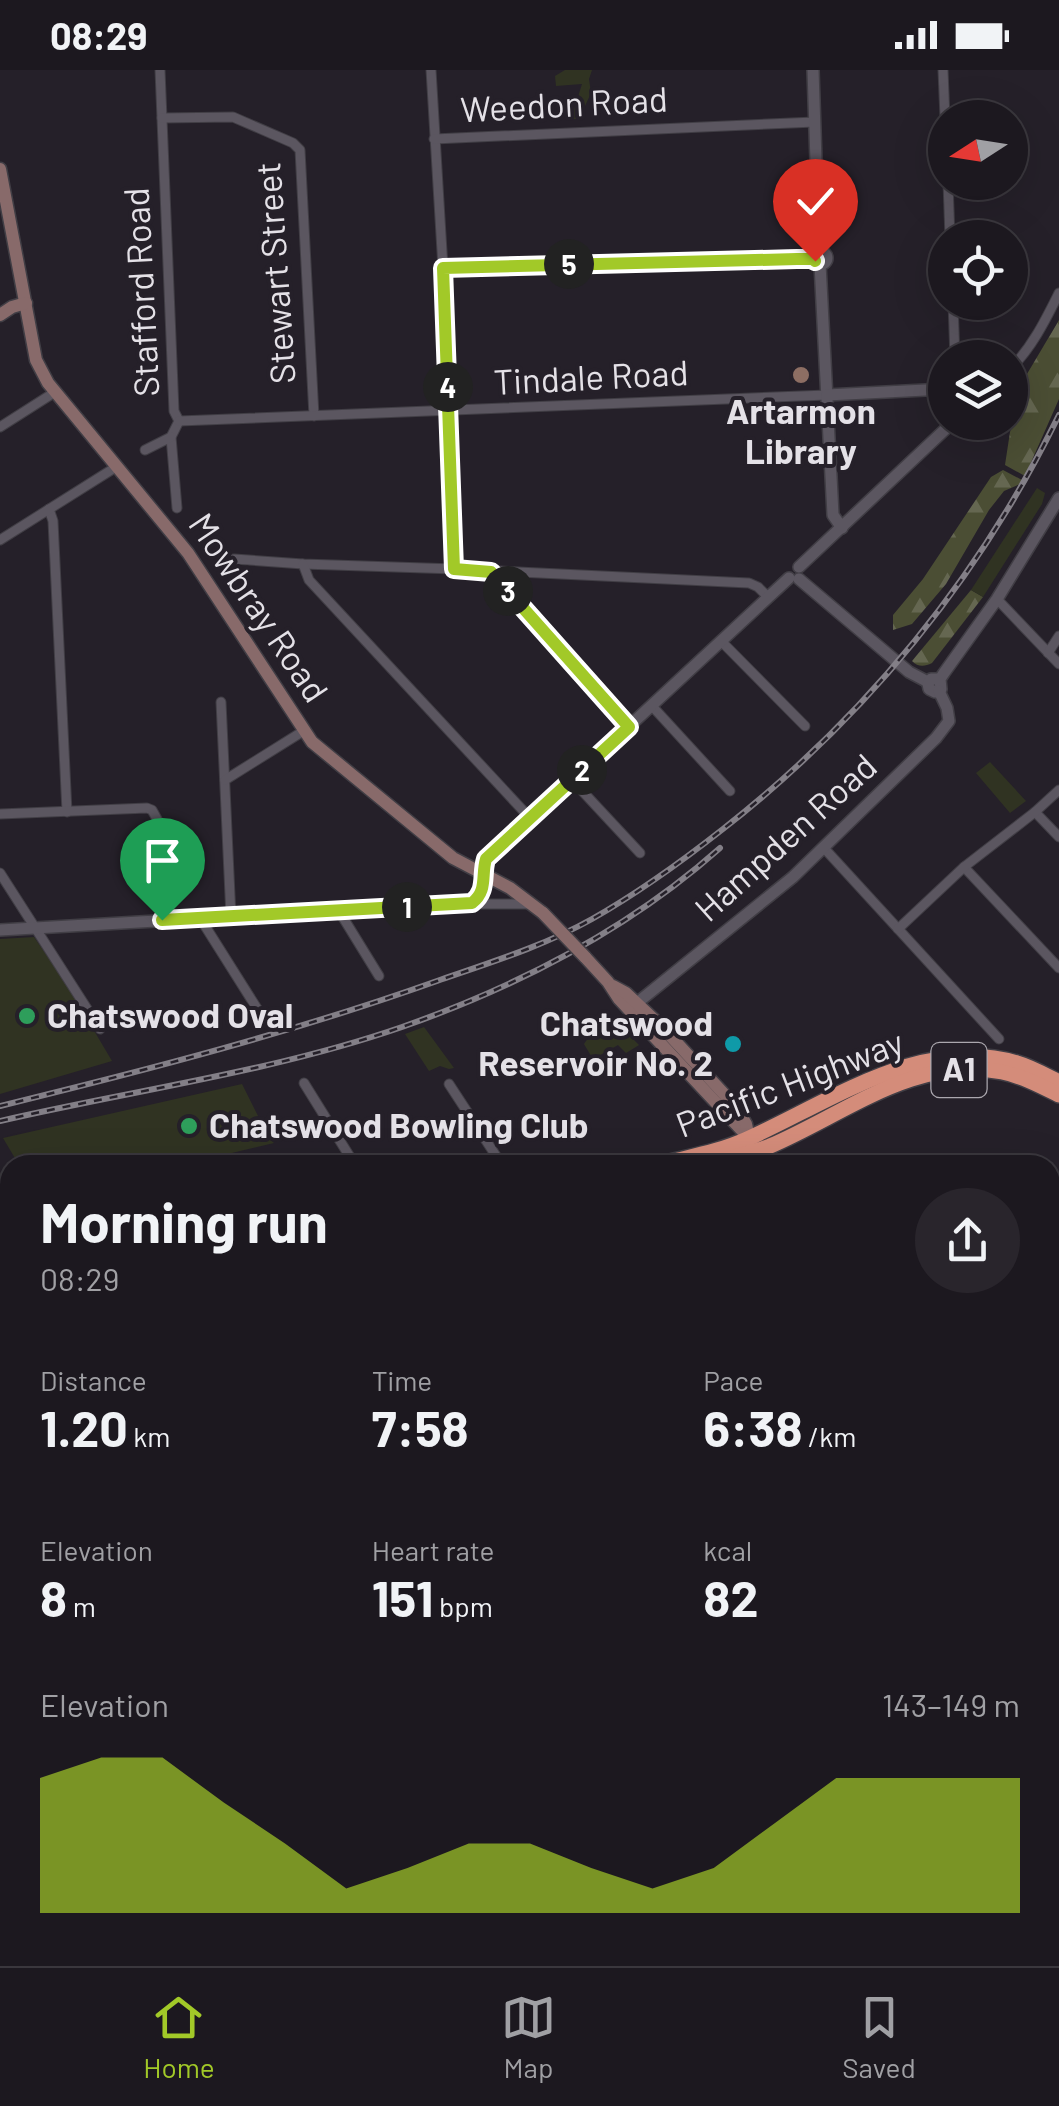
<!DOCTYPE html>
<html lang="en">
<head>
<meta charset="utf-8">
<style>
  :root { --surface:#1c181f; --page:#29252c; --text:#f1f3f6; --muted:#a0a0a4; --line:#3a373d; --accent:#a2c928 }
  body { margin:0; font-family:Barlow,sans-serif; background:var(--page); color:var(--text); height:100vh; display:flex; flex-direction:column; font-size:38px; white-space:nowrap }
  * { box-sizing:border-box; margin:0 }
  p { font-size:32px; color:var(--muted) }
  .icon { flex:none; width:55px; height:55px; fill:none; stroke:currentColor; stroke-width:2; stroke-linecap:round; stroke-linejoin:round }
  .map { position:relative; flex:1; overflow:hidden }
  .side { position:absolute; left:0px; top:1085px; width:1060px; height:812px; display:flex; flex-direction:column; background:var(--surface); border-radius:30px 30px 0 0; box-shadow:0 10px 40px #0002,0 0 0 2px var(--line) }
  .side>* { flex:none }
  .needle { width:65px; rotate:258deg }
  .tools { position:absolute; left:928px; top:30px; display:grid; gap:20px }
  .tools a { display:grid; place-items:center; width:100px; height:100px; border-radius:50%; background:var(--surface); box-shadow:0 10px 40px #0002,0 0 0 2px var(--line); font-size:50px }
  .pin { position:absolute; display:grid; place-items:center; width:85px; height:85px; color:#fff; margin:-102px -42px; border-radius:50% 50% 50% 0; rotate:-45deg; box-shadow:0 0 10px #0007 }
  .pin .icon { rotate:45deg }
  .km { position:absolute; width:50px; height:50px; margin:-25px; border-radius:50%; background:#222; color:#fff; font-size:28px; line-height:50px; text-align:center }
  .round { display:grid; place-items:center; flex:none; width:105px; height:105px; border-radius:52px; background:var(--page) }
  .head { display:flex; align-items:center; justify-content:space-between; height:170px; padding:0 40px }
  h1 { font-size:55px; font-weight:700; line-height:75px }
  .stats { display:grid; grid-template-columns:repeat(3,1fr); gap:15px; height:170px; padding:10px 40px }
  .stats div { display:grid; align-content:center }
  .stats b { font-size:50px; font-weight:700 }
  .stats small { font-size:28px; font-weight:400 }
  .stats p { font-size:28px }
  .chart { height:280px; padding:20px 40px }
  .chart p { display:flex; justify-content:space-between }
  .chart svg { width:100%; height:180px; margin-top:10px; fill:var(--accent); opacity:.7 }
  .status { display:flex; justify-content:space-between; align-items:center; height:70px; padding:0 50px; background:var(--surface); direction:ltr }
  .status svg { height:28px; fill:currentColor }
  .dock { display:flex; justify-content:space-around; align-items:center; height:140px; border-top:2px solid var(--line); background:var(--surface); font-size:28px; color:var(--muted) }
  .dock a { display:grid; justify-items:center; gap:5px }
  .dock .selected { color:var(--accent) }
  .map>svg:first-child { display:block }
  .grass { fill:url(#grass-tufts) }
  .forest { fill:url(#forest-firs) }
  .green { fill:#303322 }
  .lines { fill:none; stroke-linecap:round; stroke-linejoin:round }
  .stream { stroke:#4a6c74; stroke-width:2.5 }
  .minor-casing { stroke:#413e45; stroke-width:11 }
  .tertiary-casing { stroke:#413e45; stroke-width:14 }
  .secondary-casing { stroke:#413e45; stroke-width:15 }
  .trunk-casing { stroke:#413e45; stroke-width:18 }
  .minor { stroke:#5b5660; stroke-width:9 }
  .tertiary { stroke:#5b5660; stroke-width:11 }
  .secondary { stroke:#886a6a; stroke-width:12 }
  .trunk { stroke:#d48c7a; stroke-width:15 }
  .rail-casing { stroke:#837f87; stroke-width:6 }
  .rail { stroke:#252029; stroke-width:2.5; stroke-dasharray:8; stroke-linecap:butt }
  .secondary-bridge-casing { stroke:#413e45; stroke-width:15; stroke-linecap:butt }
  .secondary-bridge { stroke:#886a6a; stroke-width:12 }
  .route-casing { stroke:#fff; stroke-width:20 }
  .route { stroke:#a2c928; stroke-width:12 }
  .education-dot { fill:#8d6e63; stroke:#252029; stroke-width:4 }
  .leisure-dot { fill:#2e9e5b; stroke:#252029; stroke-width:4 }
  .culture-dot { fill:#0f9aa8; stroke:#252029; stroke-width:4 }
  .labels { text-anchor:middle; stroke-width:8; stroke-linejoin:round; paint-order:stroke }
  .shield { fill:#252029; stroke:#aba7ae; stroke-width:2.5 }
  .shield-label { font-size:32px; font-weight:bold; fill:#e4e1e7 }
  .street-label { font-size:35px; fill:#e4e1e7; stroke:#252029 }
  .poi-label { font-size:35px; font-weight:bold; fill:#e4e1e7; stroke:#252029; text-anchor:start }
</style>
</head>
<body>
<div class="status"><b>08:29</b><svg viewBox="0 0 49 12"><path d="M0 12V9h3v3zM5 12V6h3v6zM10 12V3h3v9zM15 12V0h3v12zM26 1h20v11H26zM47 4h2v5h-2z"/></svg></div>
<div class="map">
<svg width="1059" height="1896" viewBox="0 0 1059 1896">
  <defs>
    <pattern id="grass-tufts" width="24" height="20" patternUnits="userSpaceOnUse" patternTransform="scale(2.5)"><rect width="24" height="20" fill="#303322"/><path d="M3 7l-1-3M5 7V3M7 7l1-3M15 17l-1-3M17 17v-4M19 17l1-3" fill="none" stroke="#4e5042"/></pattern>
    <pattern id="forest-firs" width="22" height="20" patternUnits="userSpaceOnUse" patternTransform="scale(2.5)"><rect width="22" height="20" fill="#4b4e34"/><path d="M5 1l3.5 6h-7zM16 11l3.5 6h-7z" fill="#656751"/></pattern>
  </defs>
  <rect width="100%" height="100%" fill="#252029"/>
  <path class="grass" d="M616,946L623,947L638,963L633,969L639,975L626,983L618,975L593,989L584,974L591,964Z"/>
  <g class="forest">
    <path d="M1059,250V329L1025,406L1005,395L1010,362L1024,322L1027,304Z"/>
    <path d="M1003,400L1022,410L1020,414L1004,421L989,440L946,514L912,554L893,560V545L923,509L991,407Z"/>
    <path d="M971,520L983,527L932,593C924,597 918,597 912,591Z"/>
    <path d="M10,1550V1697L0,1695V1554Z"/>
  </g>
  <g class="green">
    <path d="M565,0H592L589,9L591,23L579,49H571L582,14L556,16L555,6Z"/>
    <path d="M1037,418L1045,423L1042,434L983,527L971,520Z"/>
    <path d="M990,692L1026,731L1010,743L976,703Z"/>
    <path d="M34,867L67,915L112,991L0,1024V869Z"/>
    <path d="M424,957L454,998L449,999L440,996L429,1001L405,964Z"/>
    <path d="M242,1014L269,1068L274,1073L181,1095H174L170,1090L148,1095H19L3,1068Z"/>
    <path d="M546,1888H677L673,1896H546Z"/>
  </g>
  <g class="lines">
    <g class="stream">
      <path d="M553,1888L561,1896"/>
      <path d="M617,1896L624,1888"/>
    </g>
    <g class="minor-casing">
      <g id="minor">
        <path d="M160,0L174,341L179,351L171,367L177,438"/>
        <path d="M431,0L443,198L455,499"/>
        <path d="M943,0L945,48"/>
        <path d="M162,48L233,47L293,73L300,80L314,346"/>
        <path d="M434,69L815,52"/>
        <path d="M948,112L950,168"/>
        <path d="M443,198L814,189"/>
        <path d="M953,232L955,288"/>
        <path d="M1010,299C1032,278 1046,249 1059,223"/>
        <path d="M179,351L827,325"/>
        <path d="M0,357L55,322"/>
        <path d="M145,380L171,367"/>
        <path d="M49,439L53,451L67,742"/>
        <path d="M0,470L116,397"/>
        <path d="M234,489L303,494L455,499L749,513L758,517L768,527"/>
        <path d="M303,494L309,510L530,748"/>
        <path d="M491,502L629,657"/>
        <path d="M997,529L1059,594"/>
        <path d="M721,571L805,656"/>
        <path d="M1048,583L1059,566"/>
        <path d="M221,632L231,847"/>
        <path d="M652,636L730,721"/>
        <path d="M225,710L305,660"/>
        <path d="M572,710L640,783"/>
        <path d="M1035,742L1059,767"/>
        <path d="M0,744L147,738L152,740L157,749"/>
        <path d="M824,778L999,969"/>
        <path d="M964,797L1059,898"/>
        <path d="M0,803L100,959"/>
        <path d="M469,834H529"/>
        <path d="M339,841L379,906"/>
        <path d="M200,848L263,948"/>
        <path d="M898,859L964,797L1035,742L1059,720"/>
        <path d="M304,1013L355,1095"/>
        <path d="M449,1014L502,1095"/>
        <path d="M1050,1159L1059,1163"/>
        <path d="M0,1171L10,1187"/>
        <path d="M1050,1325L1059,1329"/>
        <path d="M0,1412L10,1444"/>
        <path d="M1050,1689L1059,1679"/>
        <path d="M0,1860L7,1896"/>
        <path d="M218,1888L225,1896"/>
        <path d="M398,1888L406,1896"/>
        <path d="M95,1896L140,1888"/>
        <path d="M747,1896L750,1888"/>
        <path d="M848,1896L855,1888"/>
      </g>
    </g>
    <g class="tertiary-casing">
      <g id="tertiary">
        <path d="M813,0L819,182"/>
        <circle cx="821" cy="188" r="6"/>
        <path d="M820,194L833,445L842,458"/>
        <path d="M827,325L945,319"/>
        <path d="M799,497L953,352"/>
        <path d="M799,509L909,602L928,612"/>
        <path d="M940,609H931L928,614L929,619L935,622L941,619L940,609L944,603L997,529L1059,428"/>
        <path d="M0,860L472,833C488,821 481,805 486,789L789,508"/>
        <path d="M632,937L793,807L936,668L949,651L947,638L939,621"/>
      </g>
    </g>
    <g class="secondary-casing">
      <g id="secondary">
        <path d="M0,99L36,290L48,313L188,483L312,672L453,788L510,818L543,843"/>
        <path d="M0,245L12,237L26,233"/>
        <path d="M585,887L608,912L619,929L749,1068"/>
        <path d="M613,916L626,923L664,959L736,1037L746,1054L749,1068L763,1095"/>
        <path d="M1050,1631L1059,1650"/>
      </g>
    </g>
    <g class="trunk-casing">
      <g id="trunk">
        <path d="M658,1095C688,1087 719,1082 747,1069C828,1033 924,964 1017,993C1031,997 1045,1005 1059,1012"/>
        <path d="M703,1095C726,1089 749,1084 770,1076C845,1044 915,985 1002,1002C1022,1006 1041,1016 1059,1025"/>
        <path d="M0,1247L10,1240"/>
        <path d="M0,1261L10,1255"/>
      </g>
    </g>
    <use href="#minor" class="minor"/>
    <use href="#tertiary" class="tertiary"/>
    <use href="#secondary" class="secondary"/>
    <use href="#trunk" class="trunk"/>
    <g class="rail-casing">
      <g id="rail">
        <path d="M0,1036C147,1000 294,962 437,911C489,893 544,876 592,849C638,823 681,792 723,759C865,648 980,507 1059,345"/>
        <path d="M0,1051C134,1020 272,1002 402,957C516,917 629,859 720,778"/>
      </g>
    </g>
    <use href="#rail" class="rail"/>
    <g class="secondary-bridge-casing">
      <path id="secondary-bridge" d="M543,843L585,887"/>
    </g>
    <use href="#secondary-bridge" class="secondary-bridge"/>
  </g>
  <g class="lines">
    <g class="route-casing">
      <path id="route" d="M162,850L472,833C488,821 481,805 486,789L629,657L491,502L454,499L443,198L797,189H814L815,191"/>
    </g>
    <use href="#route" class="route"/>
  </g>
  <circle class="education-dot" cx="801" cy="305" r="10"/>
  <g class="leisure-dot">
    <circle cx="27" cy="946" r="10"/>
    <circle cx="189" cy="1056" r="10"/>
  </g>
  <circle class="culture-dot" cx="733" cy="974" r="10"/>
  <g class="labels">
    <rect class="shield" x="931.5" y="973" width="55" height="54" rx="8"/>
    <g class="shield-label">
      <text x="959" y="1011">A1</text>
    </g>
    <g class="street-label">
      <text transform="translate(564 35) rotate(-3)" y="12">Weedon Road</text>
      <text transform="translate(276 203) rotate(-94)" y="12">Stewart Street</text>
      <text transform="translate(142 222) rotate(-93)" y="12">Stafford Road</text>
      <text transform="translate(591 308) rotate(-3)" y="12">Tindale Road</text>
      <text transform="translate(258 538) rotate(56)" y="12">Mowbray Road</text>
      <text transform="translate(786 768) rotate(-42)" y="12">Hampden Road</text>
      <text transform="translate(790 1014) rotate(-21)" y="12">Pacific Highway</text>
    </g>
    <g class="poi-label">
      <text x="801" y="354" text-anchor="middle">Artarmon<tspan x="801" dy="40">Library</tspan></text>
      <text x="47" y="958">Chatswood Oval</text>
      <text x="713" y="966" text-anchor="end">Chatswood<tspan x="713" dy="40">Reservoir No. 2</tspan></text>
      <text x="209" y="1068">Chatswood Bowling Club</text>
    </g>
  </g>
</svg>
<div class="tools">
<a><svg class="needle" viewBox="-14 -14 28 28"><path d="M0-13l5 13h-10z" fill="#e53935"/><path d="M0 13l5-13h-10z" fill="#a0a0a4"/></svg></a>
<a><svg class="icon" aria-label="locate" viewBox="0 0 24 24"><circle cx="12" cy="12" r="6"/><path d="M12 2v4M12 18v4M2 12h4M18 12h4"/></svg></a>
<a><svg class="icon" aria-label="layers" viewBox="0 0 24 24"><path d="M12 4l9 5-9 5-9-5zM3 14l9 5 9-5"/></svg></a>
</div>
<div class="pin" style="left:162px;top:850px;background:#1e9e55"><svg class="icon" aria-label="arrive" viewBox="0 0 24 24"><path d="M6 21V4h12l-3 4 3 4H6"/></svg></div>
<div class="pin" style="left:815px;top:191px;background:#d93025"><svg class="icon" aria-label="check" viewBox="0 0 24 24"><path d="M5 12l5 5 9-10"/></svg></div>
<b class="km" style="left:407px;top:837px">1</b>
<b class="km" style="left:582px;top:700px">2</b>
<b class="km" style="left:508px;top:521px">3</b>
<b class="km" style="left:448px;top:317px">4</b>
<b class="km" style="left:569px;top:194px">5</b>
<section class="side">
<div class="head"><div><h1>Morning run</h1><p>08:29</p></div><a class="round"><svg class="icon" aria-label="share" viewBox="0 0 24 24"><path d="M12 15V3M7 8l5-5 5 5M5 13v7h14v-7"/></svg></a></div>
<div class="stats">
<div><p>Distance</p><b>1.20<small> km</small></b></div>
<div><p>Time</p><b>7:58</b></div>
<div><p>Pace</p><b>6:38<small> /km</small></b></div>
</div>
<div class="stats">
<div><p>Elevation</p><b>8<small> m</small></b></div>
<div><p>Heart rate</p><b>151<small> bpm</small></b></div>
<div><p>kcal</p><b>82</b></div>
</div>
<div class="chart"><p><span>Elevation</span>143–149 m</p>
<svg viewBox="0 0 160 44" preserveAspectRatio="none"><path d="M0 44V11L10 6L20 6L30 17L40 27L50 38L60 33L70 27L80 27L90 33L100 38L110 33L120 22L130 11L140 11L150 11L160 11V44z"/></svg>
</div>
</section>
</div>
<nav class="dock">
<a class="selected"><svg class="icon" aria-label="home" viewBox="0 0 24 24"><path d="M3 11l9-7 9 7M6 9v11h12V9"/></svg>Home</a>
<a><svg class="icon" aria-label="map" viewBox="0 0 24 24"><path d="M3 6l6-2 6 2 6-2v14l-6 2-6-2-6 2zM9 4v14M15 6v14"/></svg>Map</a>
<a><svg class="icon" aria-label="saved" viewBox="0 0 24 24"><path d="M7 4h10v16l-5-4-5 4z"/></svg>Saved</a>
</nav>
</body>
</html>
